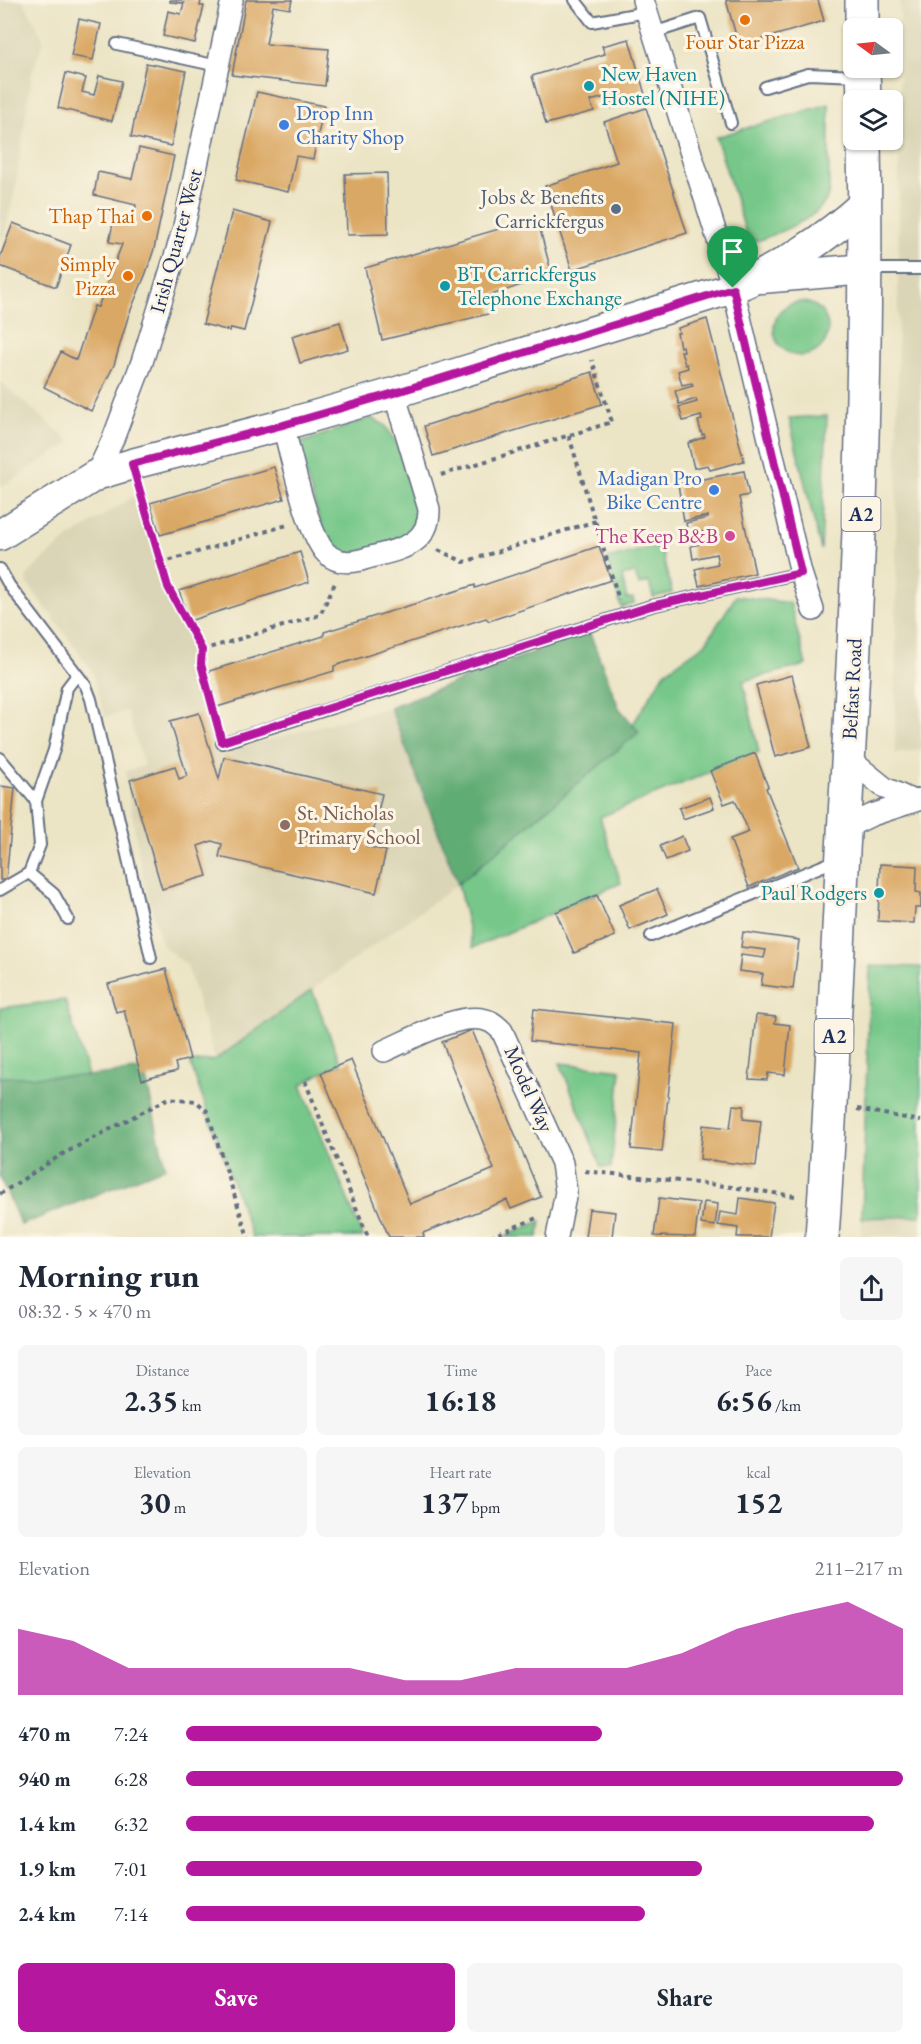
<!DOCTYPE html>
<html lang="en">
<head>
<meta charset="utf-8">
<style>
  :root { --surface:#fff; --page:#f6f6f7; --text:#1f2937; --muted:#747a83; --accent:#b5179e }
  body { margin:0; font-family:"EB Garamond",serif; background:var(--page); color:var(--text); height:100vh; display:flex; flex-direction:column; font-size:22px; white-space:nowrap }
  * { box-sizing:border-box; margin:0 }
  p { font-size:20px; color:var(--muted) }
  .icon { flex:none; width:33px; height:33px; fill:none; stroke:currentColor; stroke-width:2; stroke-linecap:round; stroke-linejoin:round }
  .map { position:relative; height:1237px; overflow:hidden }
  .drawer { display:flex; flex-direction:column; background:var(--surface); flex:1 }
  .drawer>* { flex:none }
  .needle { width:39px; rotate:285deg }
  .fabs { position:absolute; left:843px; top:18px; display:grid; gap:12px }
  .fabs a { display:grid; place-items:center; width:60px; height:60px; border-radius:9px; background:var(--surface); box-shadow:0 2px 4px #0004; font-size:30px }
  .pin { position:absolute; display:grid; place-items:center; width:51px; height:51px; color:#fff; margin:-62px -26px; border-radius:50% 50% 50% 0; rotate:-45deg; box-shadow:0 0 6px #0007 }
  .pin .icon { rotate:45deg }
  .round { display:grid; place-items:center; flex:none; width:63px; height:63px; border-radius:9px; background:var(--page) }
  .headline { display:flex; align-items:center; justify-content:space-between; height:102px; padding:0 18px }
  h1 { font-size:33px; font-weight:700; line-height:45px }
  .stats { display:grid; grid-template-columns:repeat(3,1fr); gap:9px; height:102px; padding:6px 18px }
  .stats div { display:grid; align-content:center; border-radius:9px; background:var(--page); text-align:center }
  .stats b { font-size:30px; font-weight:700 }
  .stats small { font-size:16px; font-weight:400 }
  .stats p { font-size:16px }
  .chart { height:168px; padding:12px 18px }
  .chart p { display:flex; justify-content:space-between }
  .chart svg { width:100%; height:108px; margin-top:6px; fill:var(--accent); opacity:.7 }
  .action { display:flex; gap:12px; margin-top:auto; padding:12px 18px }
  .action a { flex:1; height:69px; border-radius:9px; background:var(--accent); color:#fff; font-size:24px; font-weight:700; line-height:69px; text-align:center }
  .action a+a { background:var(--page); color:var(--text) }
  ul { padding:0 18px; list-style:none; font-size:20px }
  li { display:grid; grid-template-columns:96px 72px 1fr; align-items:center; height:45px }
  li i { height:15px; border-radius:8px; background:var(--accent) }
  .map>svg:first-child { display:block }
  .built { fill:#dad5b6 }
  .green { fill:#76c789; stroke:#487b74; stroke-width:1.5 }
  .forest { fill:#60ac75; stroke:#3e6e6a; stroke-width:1.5 }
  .building { fill:#daa865 }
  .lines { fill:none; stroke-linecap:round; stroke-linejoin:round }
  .lane-casing { stroke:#646e82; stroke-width:14 }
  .street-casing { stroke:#646e82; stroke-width:24 }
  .secondary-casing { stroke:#646e82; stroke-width:33 }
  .highway-casing { stroke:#646e82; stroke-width:36 }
  .path { stroke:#646e82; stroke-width:4; stroke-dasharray:4.5 4.5; stroke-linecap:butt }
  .lane { stroke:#fff; stroke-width:10 }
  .street { stroke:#fff; stroke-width:21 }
  .secondary { stroke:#fff; stroke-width:30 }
  .highway { stroke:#fff; stroke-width:33 }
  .route-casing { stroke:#fff; stroke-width:12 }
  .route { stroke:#b5179e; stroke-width:8 }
  .food-dot { fill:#e8710a; stroke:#fcf5e5; stroke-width:2 }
  .culture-dot { fill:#0f9aa8; stroke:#fcf5e5; stroke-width:2 }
  .shop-dot { fill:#3f7fe0; stroke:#fcf5e5; stroke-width:2 }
  .service-dot { fill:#5c6f8a; stroke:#fcf5e5; stroke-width:2 }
  .hotel-dot { fill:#d1479c; stroke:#fcf5e5; stroke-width:2 }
  .education-dot { fill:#8d6e63; stroke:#fcf5e5; stroke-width:2 }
  .labels { text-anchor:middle; stroke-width:6; stroke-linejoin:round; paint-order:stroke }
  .shield { fill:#fcf5e5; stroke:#5e6a86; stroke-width:1.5 }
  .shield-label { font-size:20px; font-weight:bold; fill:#1b2f5e }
  .food-label { font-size:21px; fill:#c56008; stroke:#fcf5e5; text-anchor:end }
  .culture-label { font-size:21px; fill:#0d838f; stroke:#fcf5e5; text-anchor:start }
  .shop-label { font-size:21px; fill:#366cbe; stroke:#fcf5e5; text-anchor:start }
  .service-label { font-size:21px; fill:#4e5e75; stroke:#fcf5e5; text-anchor:end }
  .street-label { font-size:21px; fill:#1b2f5e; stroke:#fcf5e5 }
  .hotel-label { font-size:21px; fill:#b23c85; stroke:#fcf5e5; text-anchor:end }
  .education-label { font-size:21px; fill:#785e54; stroke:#fcf5e5; text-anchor:start }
</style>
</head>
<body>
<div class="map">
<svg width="921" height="1237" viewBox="0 0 921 1237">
  <rect width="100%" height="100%" fill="#fcf5e5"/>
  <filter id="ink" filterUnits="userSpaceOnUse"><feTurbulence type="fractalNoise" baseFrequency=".0167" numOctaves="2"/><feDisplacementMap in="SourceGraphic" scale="12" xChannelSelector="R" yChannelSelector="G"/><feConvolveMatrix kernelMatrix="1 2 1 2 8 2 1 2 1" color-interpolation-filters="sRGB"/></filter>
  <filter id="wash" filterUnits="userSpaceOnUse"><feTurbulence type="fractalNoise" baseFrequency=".008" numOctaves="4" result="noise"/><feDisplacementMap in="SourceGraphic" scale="24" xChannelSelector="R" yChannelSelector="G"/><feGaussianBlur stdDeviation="1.35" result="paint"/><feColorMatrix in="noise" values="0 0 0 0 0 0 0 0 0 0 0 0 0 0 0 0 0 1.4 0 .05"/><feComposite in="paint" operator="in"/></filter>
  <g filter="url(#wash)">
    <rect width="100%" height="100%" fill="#ebe4c5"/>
    <g class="built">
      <path d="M0,0H23L44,40L32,73L14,197L0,249Z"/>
      <path d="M900,0H921V750L895,754Z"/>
      <path d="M0,382L71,442L0,488Z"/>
      <path d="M140,492L166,594L193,643L205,696L222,752L390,707L458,884L215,1060L187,965L162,945L143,878L125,771L144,766L127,711L105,717L92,670L28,584L27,576L33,569L66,540Z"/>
      <path d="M921,1216V1237H861L862,1218Z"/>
    </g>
    <g class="green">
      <path d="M829,104V192C823,218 785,229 763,239L755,241L746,233L716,137Z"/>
      <circle cx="801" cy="329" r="27"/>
      <path d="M827,416L821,550L789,418Z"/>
      <path d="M371,418L385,425L398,446L417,514L411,535L354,554L334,548L324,536L297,444Z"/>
      <path d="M660,545L672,593L653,597L649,582L639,585L635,573L622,576L627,599L633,598L634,604L621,607L607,559Z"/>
      <path d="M736,596L790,603L806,665L743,681L759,752L600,817L621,883L473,948L458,884L638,732L633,724L665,672L705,644Z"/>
      <path d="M870,966L921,967V1216L862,1218Z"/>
      <path d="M312,990L341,1064L321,1073L301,1085L363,1237H252L190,1063L215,1060Z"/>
      <path d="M65,1000L88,1076L0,1082V1008Z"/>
      <path d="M560,1063L621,1070L611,1168L601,1167Z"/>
      <path d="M541,1221L538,1237H503Z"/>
    </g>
    <g class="forest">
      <path d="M589,631L619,708L639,732L458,884L390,707Z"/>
      <path d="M144,1069L165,1167L21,1225L0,1177V1077L88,1076Z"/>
    </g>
    <g id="blocks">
      <g class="building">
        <path d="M170,0H201L200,6H204L195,43L163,36L168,11L181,14L184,3L170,2Z"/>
        <path d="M246,0H292L290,9L273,6L266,44L329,49L325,86L232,75Z"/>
        <path d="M726,0H818L824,21L739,46Z"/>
        <path d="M79,19L101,24L93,60L71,56Z"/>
        <path d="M629,39L646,98L612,108L609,96L590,101L594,111L546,124L532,76L605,54L602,46Z"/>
        <path d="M146,63L186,71L171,146L131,137Z"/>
        <path d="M66,73L86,78L82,92L94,95L99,76L122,81L112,121L58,108Z"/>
        <path d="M257,92L324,106L313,159L296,156L288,192L236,180Z"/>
        <path d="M646,108L687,233L572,270L545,186L617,162L604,122Z"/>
        <path d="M139,148L174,156L154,249L146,273L128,317L114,365L91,411L44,387L61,352L76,360L94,306L98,307L122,244L109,242L114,219L133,222L136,205L94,195L98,172L132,179Z"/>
        <path d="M387,173L388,234L347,235L345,174Z"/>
        <path d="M232,211L272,222L244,331L231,328L230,331L203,324Z"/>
        <path d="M537,218L552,275L488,296L492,313L382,340L365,268Z"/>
        <path d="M13,223L71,245L56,287L0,266V257Z"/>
        <path d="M707,319L744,461L710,470L708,465L694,468L688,443L705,437L704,434L702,435L698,421L702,420L701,416L683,421L679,407L697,402L696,399L679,404L675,391L693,386L692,383L682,385L678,371L688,368L687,364L685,365L681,351H684L683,346L680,347L677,333H679L678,328Z"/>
        <path d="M340,322L348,349L300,363L292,336Z"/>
        <path d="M592,372L602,404L433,456L424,426Z"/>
        <path d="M274,467L284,499L160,535L150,503Z"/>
        <path d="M744,471L749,495L739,497L755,573L699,586L695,569L718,564L716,554L693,559L691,546L713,541L711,530L688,535L686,523L708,518V516L684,521L678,484Z"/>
        <path d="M599,546L611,580L489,621L486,618L334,666V671L217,707L206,672L324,636V632L475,585V588Z"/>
        <path d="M300,552L309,582L189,621L179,591Z"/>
        <path d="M792,675L811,747L775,757L756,685Z"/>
        <path d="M199,713L219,779L224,757L382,794L373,833L369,832L366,846L386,851L376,893L219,857L222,844L212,841L198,846L207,876L162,889L130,780L175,766L179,779L187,776L170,721Z"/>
        <path d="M755,753L768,787L766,788L798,867L749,887L730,839L749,832L735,800L724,804L710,771Z"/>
        <path d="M0,786L15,788L6,880H0Z"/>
        <path d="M710,797L714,808L683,819L679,808Z"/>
        <path d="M682,836L688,851L666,860L660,846Z"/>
        <path d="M880,864L917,866L916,892L921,893V908H915L914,923L878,921Z"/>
        <path d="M657,889L668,914L630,930L619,905Z"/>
        <path d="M597,895L615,936L574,953L556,912Z"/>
        <path d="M743,932L799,940L793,989L761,985L763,974L739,971L741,955L764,958L766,950L741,947Z"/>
        <path d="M166,969L190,1059L175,1063L177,1071L142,1080L124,1010L116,1012L108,984Z"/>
        <path d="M534,1009L676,1024L662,1152L631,1149L641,1053L530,1041Z"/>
        <path d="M756,1015L776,1017L775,1023L790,1025L785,1075L768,1073L767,1080L749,1079Z"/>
        <path d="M472,1030L541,1197L511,1209L507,1200L423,1233L424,1237H389L321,1073L351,1060L410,1204L494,1169L442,1042Z"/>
        <path d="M733,1105L744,1106L743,1119L761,1121L756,1166L700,1159L703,1125L730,1128Z"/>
        <path d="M659,1198L699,1203L695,1237L654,1236Z"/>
        <path d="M740,1198L774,1203L769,1237H737L738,1228L718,1225L720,1212L738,1215Z"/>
        <path d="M704,1202L718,1204L715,1226L701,1224Z"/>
        <path d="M589,1209L615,1212L612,1237H585Z"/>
      </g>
    </g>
  </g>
  <g filter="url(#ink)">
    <use href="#blocks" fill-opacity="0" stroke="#646e82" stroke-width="1.5"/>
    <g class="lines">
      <g class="lane-casing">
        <g id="lane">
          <path d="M575,0L592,22L646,12"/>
          <path d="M653,33L700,18L731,123"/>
          <path d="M117,44L218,66"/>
          <path d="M765,87L808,74L859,76"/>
          <path d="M869,269H921"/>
          <path d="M0,569L9,585L86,686L91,699L151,958"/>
          <path d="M222,743L651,606L801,573"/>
          <path d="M0,758L36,801"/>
          <path d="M29,873L54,894L68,919"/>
          <path d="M0,890L29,873L40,845L36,801L54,750L67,688L77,675"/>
          <path d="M651,936L837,860"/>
        </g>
      </g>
      <g class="street-casing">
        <g id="street">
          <path d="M643,0L733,288L801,573L813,610"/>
          <path d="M283,425C291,455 307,533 326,553C336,563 349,563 361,560C392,550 430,549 429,509L394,393"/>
          <path d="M96,475L113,439L142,362L183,231L232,0"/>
          <path d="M848,758L885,788L913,801"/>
          <path d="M845,828L872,815L921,799"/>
          <path d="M384,1051C410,1040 464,1008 491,1022C495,1024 499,1028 502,1031L562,1163L566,1192L557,1237"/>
        </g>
      </g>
      <g class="secondary-casing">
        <g id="secondary">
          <path d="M761,278L866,269"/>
          <path d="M0,535L96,475L132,464L283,425L394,393L733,288C780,269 828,237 865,203"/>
        </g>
      </g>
      <g class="highway-casing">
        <g id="highway">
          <path d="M862,0V28"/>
          <path d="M863,68L864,100"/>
          <path d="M822,1237C831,1109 836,980 843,851C857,614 868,377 864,140"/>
        </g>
      </g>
      <g class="path">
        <path d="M569,436L619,600"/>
        <path d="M441,475L612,422L592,360"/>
        <path d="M139,489L168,587L202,650L201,664L218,727"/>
        <path d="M438,550L464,562L596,521"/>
        <path d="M161,563L287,525"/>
        <path d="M202,650L320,615L335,583"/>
        <path d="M305,1081L368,1237"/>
        <path d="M857,1109L921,1121"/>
        <path d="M585,1171L717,1185L795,1196"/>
        <path d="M0,1194L61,1155L169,1098L196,1101L207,1111L248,1237"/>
        <path d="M490,1237L537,1218"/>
      </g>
      <use href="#lane" class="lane"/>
      <use href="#street" class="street"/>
      <use href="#secondary" class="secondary"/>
      <use href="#highway" class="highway"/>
    </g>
  </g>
  <g class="lines" filter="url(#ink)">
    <g class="route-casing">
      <path id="route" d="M733,288L801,573L651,606L222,742L201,664L202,650L168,587L132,464L283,425L394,393Z"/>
    </g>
    <use href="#route" class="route"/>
  </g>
  <g class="food-dot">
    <circle cx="745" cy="20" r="6"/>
    <circle cx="147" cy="216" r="6"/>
    <circle cx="128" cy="276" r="6"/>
  </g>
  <g class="culture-dot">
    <circle cx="589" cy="86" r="6"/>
    <circle cx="445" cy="286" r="6"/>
    <circle cx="879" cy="893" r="6"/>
  </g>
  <g class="shop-dot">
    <circle cx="284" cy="125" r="6"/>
    <circle cx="714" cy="490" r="6"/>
  </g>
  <circle class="service-dot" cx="616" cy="209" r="6"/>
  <circle class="hotel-dot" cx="730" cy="536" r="6"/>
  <circle class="education-dot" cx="285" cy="825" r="6"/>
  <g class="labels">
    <g class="shield">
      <rect x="841.5" y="497" width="39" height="34" rx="4.5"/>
      <rect x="814.5" y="1019" width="39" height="34" rx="4.5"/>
    </g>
    <g class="shield-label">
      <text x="861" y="521">A2</text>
      <text x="834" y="1043">A2</text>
    </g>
    <g class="food-label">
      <text x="745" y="49" text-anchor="middle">Four Star Pizza</text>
      <text x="135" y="223">Thap Thai</text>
      <text x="116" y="271">Simply<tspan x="116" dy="24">Pizza</tspan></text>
    </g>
    <g class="culture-label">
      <text x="601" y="81">New Haven<tspan x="601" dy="24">Hostel (NIHE)</tspan></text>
      <text x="457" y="281">BT Carrickfergus<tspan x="457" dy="24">Telephone Exchange</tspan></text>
      <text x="867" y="900" text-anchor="end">Paul Rodgers</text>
    </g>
    <g class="shop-label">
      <text x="296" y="120">Drop Inn<tspan x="296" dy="24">Charity Shop</tspan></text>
      <text x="702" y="485" text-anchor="end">Madigan Pro<tspan x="702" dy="24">Bike Centre</tspan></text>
    </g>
    <g class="service-label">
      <text x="604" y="204">Jobs &amp; Benefits<tspan x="604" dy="24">Carrickfergus</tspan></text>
    </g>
    <g class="street-label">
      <text transform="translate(176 241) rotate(-75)" y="7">Irish Quarter West</text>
      <text transform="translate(852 689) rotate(-87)" y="7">Belfast Road</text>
      <text transform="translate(529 1089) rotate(66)" y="7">Model Way</text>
    </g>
    <g class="hotel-label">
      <text x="718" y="543">The Keep B&amp;B</text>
    </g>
    <g class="education-label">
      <text x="297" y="820">St. Nicholas<tspan x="297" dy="24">Primary School</tspan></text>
    </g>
  </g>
</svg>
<div class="fabs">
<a><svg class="needle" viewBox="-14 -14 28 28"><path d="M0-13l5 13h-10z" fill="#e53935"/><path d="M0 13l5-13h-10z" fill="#747a83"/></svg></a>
<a><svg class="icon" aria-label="layers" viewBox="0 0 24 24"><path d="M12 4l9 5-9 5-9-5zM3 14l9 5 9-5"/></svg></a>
</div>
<div class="pin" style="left:733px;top:288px;background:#1e9e55"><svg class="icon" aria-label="arrive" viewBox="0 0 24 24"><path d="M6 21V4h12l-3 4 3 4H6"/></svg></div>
</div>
<section class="drawer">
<div class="headline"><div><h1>Morning run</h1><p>08:32 · 5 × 470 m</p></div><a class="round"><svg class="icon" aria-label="share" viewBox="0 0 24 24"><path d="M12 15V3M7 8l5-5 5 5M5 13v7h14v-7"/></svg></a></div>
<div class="stats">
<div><p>Distance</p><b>2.35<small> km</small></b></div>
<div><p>Time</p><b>16:18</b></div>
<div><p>Pace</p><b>6:56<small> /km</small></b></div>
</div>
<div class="stats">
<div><p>Elevation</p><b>30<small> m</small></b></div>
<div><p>Heart rate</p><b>137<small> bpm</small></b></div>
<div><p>kcal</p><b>152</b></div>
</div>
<div class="chart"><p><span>Elevation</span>211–217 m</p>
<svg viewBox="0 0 160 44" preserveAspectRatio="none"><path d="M0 44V17L10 22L20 33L30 33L40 33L50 33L60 33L70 38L80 38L90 33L100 33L110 33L120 27L130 17L140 11L150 6L160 17V44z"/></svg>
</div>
<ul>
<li><b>470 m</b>7:24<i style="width:58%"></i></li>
<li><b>940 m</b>6:28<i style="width:100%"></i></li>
<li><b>1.4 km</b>6:32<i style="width:96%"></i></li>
<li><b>1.9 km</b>7:01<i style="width:72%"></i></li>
<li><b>2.4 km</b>7:14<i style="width:64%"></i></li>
</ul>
<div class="action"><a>Save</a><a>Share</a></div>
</section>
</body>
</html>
